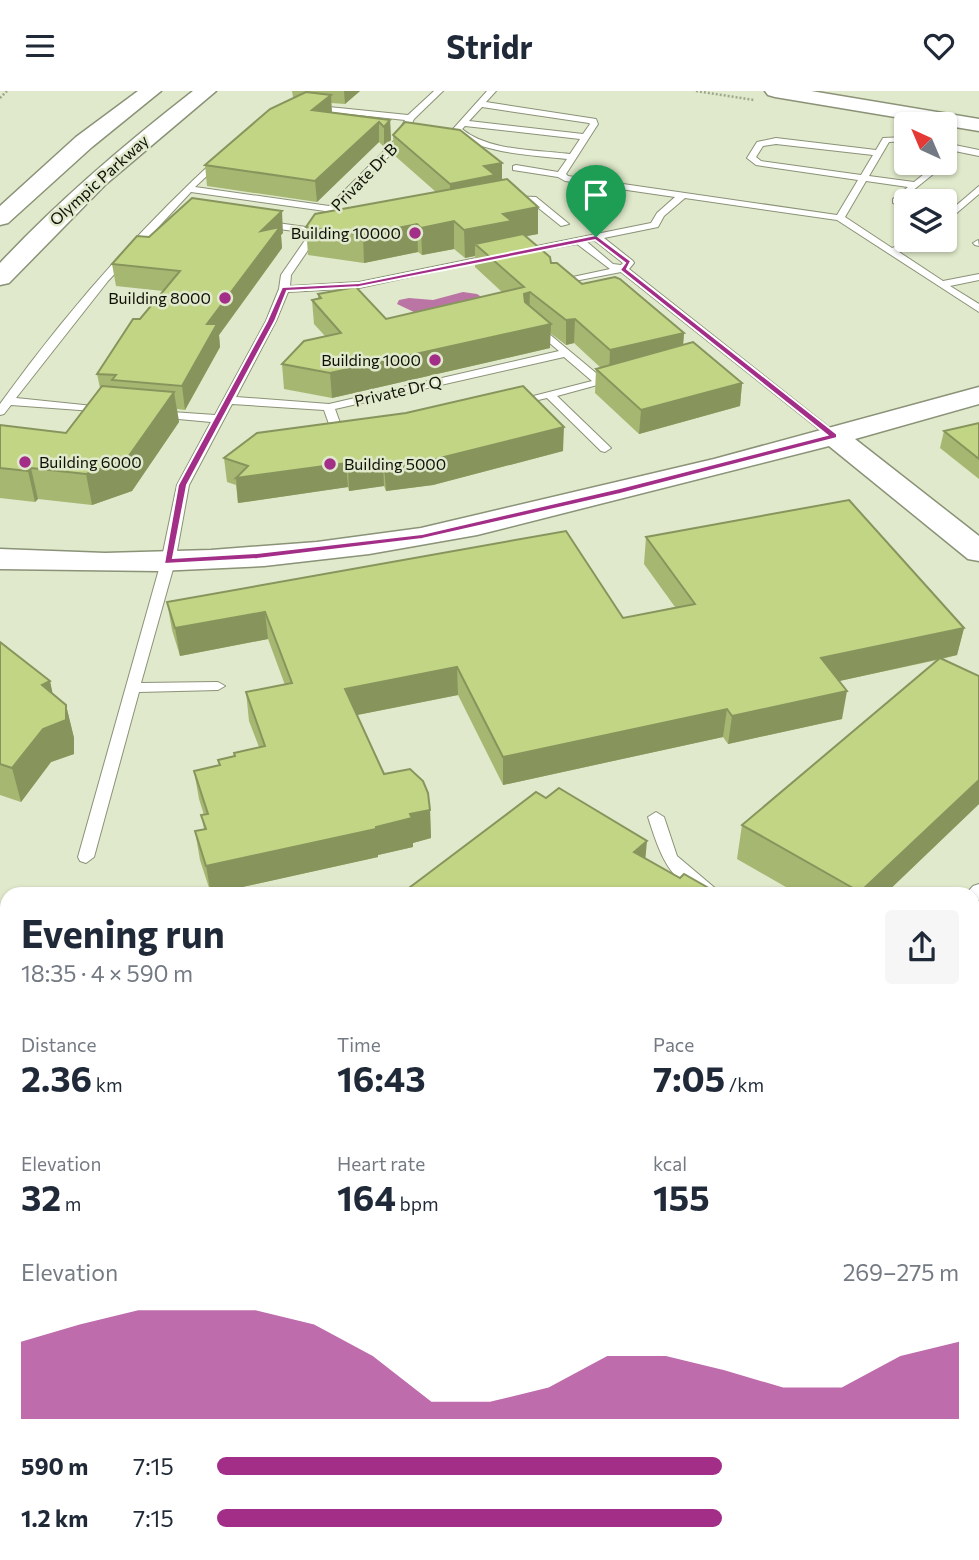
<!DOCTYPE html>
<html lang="en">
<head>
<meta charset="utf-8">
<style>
  :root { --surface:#fff; --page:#f6f6f7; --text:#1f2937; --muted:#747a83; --accent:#a32e88 }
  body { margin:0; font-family:Commissioner,sans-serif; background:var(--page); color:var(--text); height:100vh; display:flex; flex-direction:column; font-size:26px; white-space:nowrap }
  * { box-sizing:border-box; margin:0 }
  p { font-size:23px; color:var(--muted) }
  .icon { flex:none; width:38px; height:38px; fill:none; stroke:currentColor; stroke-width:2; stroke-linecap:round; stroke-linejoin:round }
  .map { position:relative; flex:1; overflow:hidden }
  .sheet { position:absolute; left:0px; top:796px; width:980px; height:674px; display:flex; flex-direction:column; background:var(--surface); border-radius:21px 21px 0 0; box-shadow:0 2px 5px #0004 }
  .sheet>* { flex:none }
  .needle { width:46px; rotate:316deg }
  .buttons { position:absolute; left:894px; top:21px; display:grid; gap:14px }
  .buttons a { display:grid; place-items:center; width:63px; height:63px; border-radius:7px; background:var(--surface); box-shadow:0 2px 5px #0004; font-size:35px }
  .pin { position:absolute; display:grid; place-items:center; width:60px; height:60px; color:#fff; margin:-72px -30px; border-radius:50% 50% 50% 0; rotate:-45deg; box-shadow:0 0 7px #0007 }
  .pin .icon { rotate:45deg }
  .round { display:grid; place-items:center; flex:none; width:74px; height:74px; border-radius:7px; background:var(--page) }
  .overview { display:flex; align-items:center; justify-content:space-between; height:119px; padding:0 21px }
  h1 { font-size:38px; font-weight:700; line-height:52px }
  .figures { display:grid; grid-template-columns:repeat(3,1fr); gap:10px; height:119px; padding:7px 21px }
  .figures div { display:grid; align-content:center }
  .figures b { font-size:35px; font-weight:700 }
  .figures small { font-size:19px; font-weight:400 }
  .figures p { font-size:19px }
  .chart { height:196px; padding:14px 21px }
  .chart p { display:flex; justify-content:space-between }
  .chart svg { width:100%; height:126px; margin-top:7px; fill:var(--accent); opacity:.7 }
  ul { padding:0 21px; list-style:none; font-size:23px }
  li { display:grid; grid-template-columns:112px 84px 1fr; align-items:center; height:52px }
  li i { height:18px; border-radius:9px; background:var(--accent) }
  header { display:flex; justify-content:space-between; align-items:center; height:91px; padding:0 21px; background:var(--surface); font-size:32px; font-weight:700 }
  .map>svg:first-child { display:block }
  .green { fill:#ccdd9d }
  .water { fill:#ba75a5 }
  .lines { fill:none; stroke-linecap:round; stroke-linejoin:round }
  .service-casing { stroke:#8a9277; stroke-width:2 }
  .tertiary-casing { stroke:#8a9277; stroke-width:3 }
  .secondary-casing { stroke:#8a9277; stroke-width:3 }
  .primary-casing { stroke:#8a9277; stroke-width:3 }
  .path { stroke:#a0a78f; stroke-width:2.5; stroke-dasharray:2 2; stroke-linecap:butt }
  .service { fill:#fff; fill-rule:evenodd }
  .tertiary { fill:#fff; fill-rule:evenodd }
  .secondary { fill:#fff; fill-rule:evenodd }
  .primary { fill:#fff; fill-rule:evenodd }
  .wall { fill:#a6b772 }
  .shaded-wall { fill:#87955d }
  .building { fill:#c1d585; stroke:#87955d; stroke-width:2 }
  .route { fill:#a32e88; stroke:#fff; stroke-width:2; fill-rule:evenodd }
  .poi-dot { fill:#a32e88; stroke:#e0e9cb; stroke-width:2.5 }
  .labels { text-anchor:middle; stroke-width:5; stroke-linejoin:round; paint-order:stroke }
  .far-street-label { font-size:16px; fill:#0d1006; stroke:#e0e9cb }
  .far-poi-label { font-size:16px; fill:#0d1006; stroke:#e0e9cb; text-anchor:end }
</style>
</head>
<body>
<header><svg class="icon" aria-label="menu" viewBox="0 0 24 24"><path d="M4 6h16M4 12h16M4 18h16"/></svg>Stridr<svg class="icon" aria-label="heart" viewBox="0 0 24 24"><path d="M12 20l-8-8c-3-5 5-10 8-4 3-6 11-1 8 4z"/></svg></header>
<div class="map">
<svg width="979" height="1469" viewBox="0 0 979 1469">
  <rect width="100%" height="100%" fill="#e0e9cb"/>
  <path class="green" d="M979,1278V1469H853L858,1463H973V1285Z"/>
  <path class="water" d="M463,201L477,203L483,207L416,222L397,213L399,209L409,207L433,209Z"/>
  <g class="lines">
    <g class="service-casing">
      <g id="service">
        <path d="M434,0H443L414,28L402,52L334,120L322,138L329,141L319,143L291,184L290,195L359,191L496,163L501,166L359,197L288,201L276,230L236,306L329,313L559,260L532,237V233L536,232L602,287L617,284L623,287L557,305L611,357L605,361L601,360L547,307L516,314L510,311L592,290L564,266L335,318L344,343L349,346L340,351L334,347L324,319L232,313L189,394L175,471L141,592L218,591L225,595L218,599L139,601L94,766L86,772L80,770L78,766L161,471L177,394L211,331L157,326L151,323L157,320L215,324L266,230L279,198L281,184L310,142L263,136L258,133L263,130L313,137L325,120L191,101L108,190L16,307L103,316L109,319L107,321L11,314L4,323L0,324V313C64,224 138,139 219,65L226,67L195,96L329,115L395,49L405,29L312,19L308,16L309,14L408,24Z"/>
        <path d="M487,0H496L486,11L596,28L598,33L566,83L568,85L837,124L858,89L756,74L747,67L757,51L776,47L876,59L883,47L906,46V50L889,51L869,85L914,91L938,72L945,70L947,72L896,113L893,112V108L908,96L866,90L845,126L892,157L916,149H927L919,155L899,161L943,190L979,183V189L950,195L979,213V221L837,129L685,107L664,125L658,136L604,147L633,170L634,172L629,178L840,345L838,347H830L621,181L554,194V190L610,178L577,153L519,163V159L522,158L651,132L657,122L675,106L565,90L558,86L513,79V75L516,74L558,81L567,68C534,64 476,63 453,38ZM482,16L589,32L590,33L583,43L469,30ZM465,35L580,48L570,63C537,59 488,60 462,38ZM776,53L873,64L861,84L761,70L756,66L763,55ZM594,149L623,172L621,174L613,173L587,151Z"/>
        <path d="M945,52L979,59V65L945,58Z"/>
        <path d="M979,95V103L945,132V124Z"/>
        <path d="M508,105L536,106L569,133L561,135L531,111L505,110L503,108Z"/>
        <path d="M978,149L979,155L975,154L973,152Z"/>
        <path d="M656,721L664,726L677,765L722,803C672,803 661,766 648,726Z"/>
        <path d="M979,793V809L973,811V803H966L973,795Z"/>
        <path d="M973,953L979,955V971L973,969Z"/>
      </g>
    </g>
    <g class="tertiary-casing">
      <path id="tertiary" d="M979,296V313L855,348L979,445V470L968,468L829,355L477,444L369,463L264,475L158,480L0,478V458L105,462L211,459L317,451L421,437L714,368Z"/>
    </g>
    <g class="secondary-casing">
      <path id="secondary" d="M765,0H811L979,28V40L775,6L768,4Z"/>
    </g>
    <g class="primary-casing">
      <g id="primary">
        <path d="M138,0H161L92,56L8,132L0,134V115L76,46Z"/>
        <path d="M193,0H216L106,93L9,192L0,194V172C59,109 125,53 193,0Z"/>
      </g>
    </g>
    <g class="path">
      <path d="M696,0L754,9"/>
      <path d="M0,7L7,0"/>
    </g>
    <use href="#service" class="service"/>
    <use href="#tertiary" class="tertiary"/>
    <use href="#secondary" class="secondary"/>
    <use href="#primary" class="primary"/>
  </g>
  <g class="wall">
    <path d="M292,0H360L345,13L331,12L332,22L390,29L391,49L384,56L379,51L317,111L207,95L205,74L294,6H293Z"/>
    <path d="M393,44L502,89L538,116V143L525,145L551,172L582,193L684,242L683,254L742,292L740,315L639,343L595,302L596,278L601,277L574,252L566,254L550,242V257L332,307L284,298L282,273L325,245L314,233L312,209L318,208V203L386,228L502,201L475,176V165L465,167L454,158L422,164L418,161L364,172L308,164L306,136L436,101L394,64Z"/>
    <path d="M283,142L281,144L282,157L219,244L220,256L185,319L177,318L179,331L132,400L92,414L38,408L35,411L0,407V334L66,342L100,297L97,283L163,200L116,195L112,173L149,146Z"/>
    <path d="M979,332V388L940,357L944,340Z"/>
    <path d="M563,360L433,394L386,400L384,395L349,400L348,396L238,412L236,394L227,391L224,367Z"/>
    <path d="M646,446L964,537L957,564L942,568L979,585V713L885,803H798L737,768L742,734L937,569L839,590L842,628L728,653L723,646L503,694L458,604L357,624L384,683L430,719L431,747L413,752V756L378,764V766L211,803L200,769L195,740L204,738L201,724H204L199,708L194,680L219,674L218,669L234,665V662L259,656L249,630L246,601L285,594L268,548L180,565L172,539L167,511L623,527L675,516L644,473Z"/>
    <path d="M0,551L50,590L52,602L66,614L74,647V663L51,671L21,711L0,704Z"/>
    <path d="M7,1208V1391L0,1388V1217Z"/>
  </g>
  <g class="shaded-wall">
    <path d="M344,0H360L345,13Z"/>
    <path d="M331,4L332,23L312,19Z"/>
    <path d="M390,29L391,49L384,56V36Z"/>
    <path d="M379,31V51L317,111L315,90Z"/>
    <path d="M502,72V93L450,114V93L484,75Z"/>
    <path d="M538,116V143L512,148L475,153V165L465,167L464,139L503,123Z"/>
    <path d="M282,120L283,142L281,144L282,157L219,244L220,256L185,319L182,295L207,233L261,140Z"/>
    <path d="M454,130V158L422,164L421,137Z"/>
    <path d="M417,133L418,161L364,172L363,144Z"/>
    <path d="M530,201L529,225L524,227V203Z"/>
    <path d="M575,228L574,252L566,254V229Z"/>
    <path d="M551,233L550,257L332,307L330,282Z"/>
    <path d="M684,242L682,267L609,284L610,259Z"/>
    <path d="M742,292L740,315L639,343L641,319Z"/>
    <path d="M174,301L179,331L132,400L92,414L86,383Z"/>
    <path d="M564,336L563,360L433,394L386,400L384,376Z"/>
    <path d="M383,371L384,395L349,400L348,376Z"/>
    <path d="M346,372L348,396L238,412L236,387Z"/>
    <path d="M31,377L38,408L35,411L28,380Z"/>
    <path d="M265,521L268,548L180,565L175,537Z"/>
    <path d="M964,537L957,564L817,595L821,567Z"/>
    <path d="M457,576L458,604L347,626L345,598Z"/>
    <path d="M50,590L57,623L42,594Z"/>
    <path d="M847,600L842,628L728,653L732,625Z"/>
    <path d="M66,614L74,647V663L51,671L21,711L12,677L43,638Z"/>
    <path d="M727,618L723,646L503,694V666Z"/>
    <path d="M979,689V713L885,803H859L860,801Z"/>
    <path d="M430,719L431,747L413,752V756L378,764V766L211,803L206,775L376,736L410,723Z"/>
    <path d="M647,750L644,783L634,761Z"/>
    <path d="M0,827L7,851V856L0,860Z"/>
    <path d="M979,1067V1082L973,1090V1074Z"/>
  </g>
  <g class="building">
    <path d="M306,1L331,4L312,19L390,29L384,36L379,31L315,90L205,74L270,18Z"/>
    <path d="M405,31L460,39L502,72L484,75L495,84L450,93L393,44Z"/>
    <path d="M507,88L538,116L503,123L512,130L464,139L454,130L421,137L417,133L363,144L306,136L315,123Z"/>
    <path d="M192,107L282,120L261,140L280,136L207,233H217L182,295L112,289L116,284L97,283L133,228H140L180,180L112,173L137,145L149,146Z"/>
    <path d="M523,143L550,166L551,172H557L582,193L615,186L620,188L684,242L610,259L575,228L566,229L530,201L524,203L525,211L551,233L330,282L282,273L304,250L341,242L312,209L321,207L318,203L356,196L386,228L524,196L475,153Z"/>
    <path d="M693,251L742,292L641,319L596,278Z"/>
    <path d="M102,295L174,301L126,369L86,383L31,377L28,380L0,377V334L66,342Z"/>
    <path d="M523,295L564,336L432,369L384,376L383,371L348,376L346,372L236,387L248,375L224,367L257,342L406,322Z"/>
    <path d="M979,332V368L944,340Z"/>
    <path d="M849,409L964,537L821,567L847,600L732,625L727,618L503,666L457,576L345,598L384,683L410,678L423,690L428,702L430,719L410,723L412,727L376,736V738L206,775L195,740L206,738L201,724L208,723L194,680L220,674L218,669L235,665L234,662L265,655L246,601L292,592L265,521L175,537L167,511L566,440L623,527L695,513L646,446Z"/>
    <path d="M0,551L50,590L42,594L66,614V629L43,638L12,677L0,673Z"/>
    <path d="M940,567L979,585V689L860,801L742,734Z"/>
    <path d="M559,697L647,750L634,761L680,787L684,783L719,803H401L536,701L546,707Z"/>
    <path d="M973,973L979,977V1067L973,1074Z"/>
    <path d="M7,1208V1367L0,1364V1217Z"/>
    <path d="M162,1463H595L594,1469H160Z"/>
  </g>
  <path class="route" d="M596,144L631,170L627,178L837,343V347L620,403L422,448L257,468L164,473L178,394L267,230L282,196L359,192ZM595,149L625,172L620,179L827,344L620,397L422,443L257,462L173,467L187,394L275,230L287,200L359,196Z"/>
  <g class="poi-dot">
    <circle cx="415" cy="142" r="7"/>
    <circle cx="225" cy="207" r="7"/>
    <circle cx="435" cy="269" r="7"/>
    <circle cx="25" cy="371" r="7"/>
    <circle cx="330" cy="373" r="7"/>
  </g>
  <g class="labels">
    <g class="far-street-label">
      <text transform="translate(364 86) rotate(-46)" y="6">Private Dr B</text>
      <text transform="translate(99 89) rotate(-42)" y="6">Olympic Parkway</text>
      <text transform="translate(398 300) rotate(-13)" y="6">Private Dr Q</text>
    </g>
    <g class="far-poi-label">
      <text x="401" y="148">Building 10000</text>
      <text x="211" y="213">Building 8000</text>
      <text x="421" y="275">Building 1000</text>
      <text x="39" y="377" text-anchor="start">Building 6000</text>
      <text x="344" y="379" text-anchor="start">Building 5000</text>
    </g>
  </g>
</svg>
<div class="buttons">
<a><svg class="needle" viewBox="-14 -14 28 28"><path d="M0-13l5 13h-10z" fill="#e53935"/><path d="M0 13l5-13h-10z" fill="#747a83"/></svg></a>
<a><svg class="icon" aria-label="layers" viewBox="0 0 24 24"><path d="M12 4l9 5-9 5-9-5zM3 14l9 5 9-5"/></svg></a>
</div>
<div class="pin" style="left:596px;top:146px;background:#1e9e55"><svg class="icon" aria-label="arrive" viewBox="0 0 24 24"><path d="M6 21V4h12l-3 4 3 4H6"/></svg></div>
<section class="sheet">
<div class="overview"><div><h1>Evening run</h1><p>18:35 · 4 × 590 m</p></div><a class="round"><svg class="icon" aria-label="share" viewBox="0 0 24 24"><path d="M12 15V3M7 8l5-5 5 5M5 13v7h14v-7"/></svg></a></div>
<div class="figures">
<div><p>Distance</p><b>2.36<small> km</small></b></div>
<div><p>Time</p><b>16:43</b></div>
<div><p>Pace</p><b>7:05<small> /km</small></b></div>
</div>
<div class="figures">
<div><p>Elevation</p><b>32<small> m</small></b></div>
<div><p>Heart rate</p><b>164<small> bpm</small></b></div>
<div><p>kcal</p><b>155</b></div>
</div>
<div class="chart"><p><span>Elevation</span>269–275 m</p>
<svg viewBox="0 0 160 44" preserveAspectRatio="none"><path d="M0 44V17L10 11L20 6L30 6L40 6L50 11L60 22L70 38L80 38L90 33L100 22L110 22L120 27L130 33L140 33L150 22L160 17V44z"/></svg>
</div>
<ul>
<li><b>590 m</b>7:15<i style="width:68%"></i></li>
<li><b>1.2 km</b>7:15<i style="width:68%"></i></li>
</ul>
</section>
</div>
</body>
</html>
